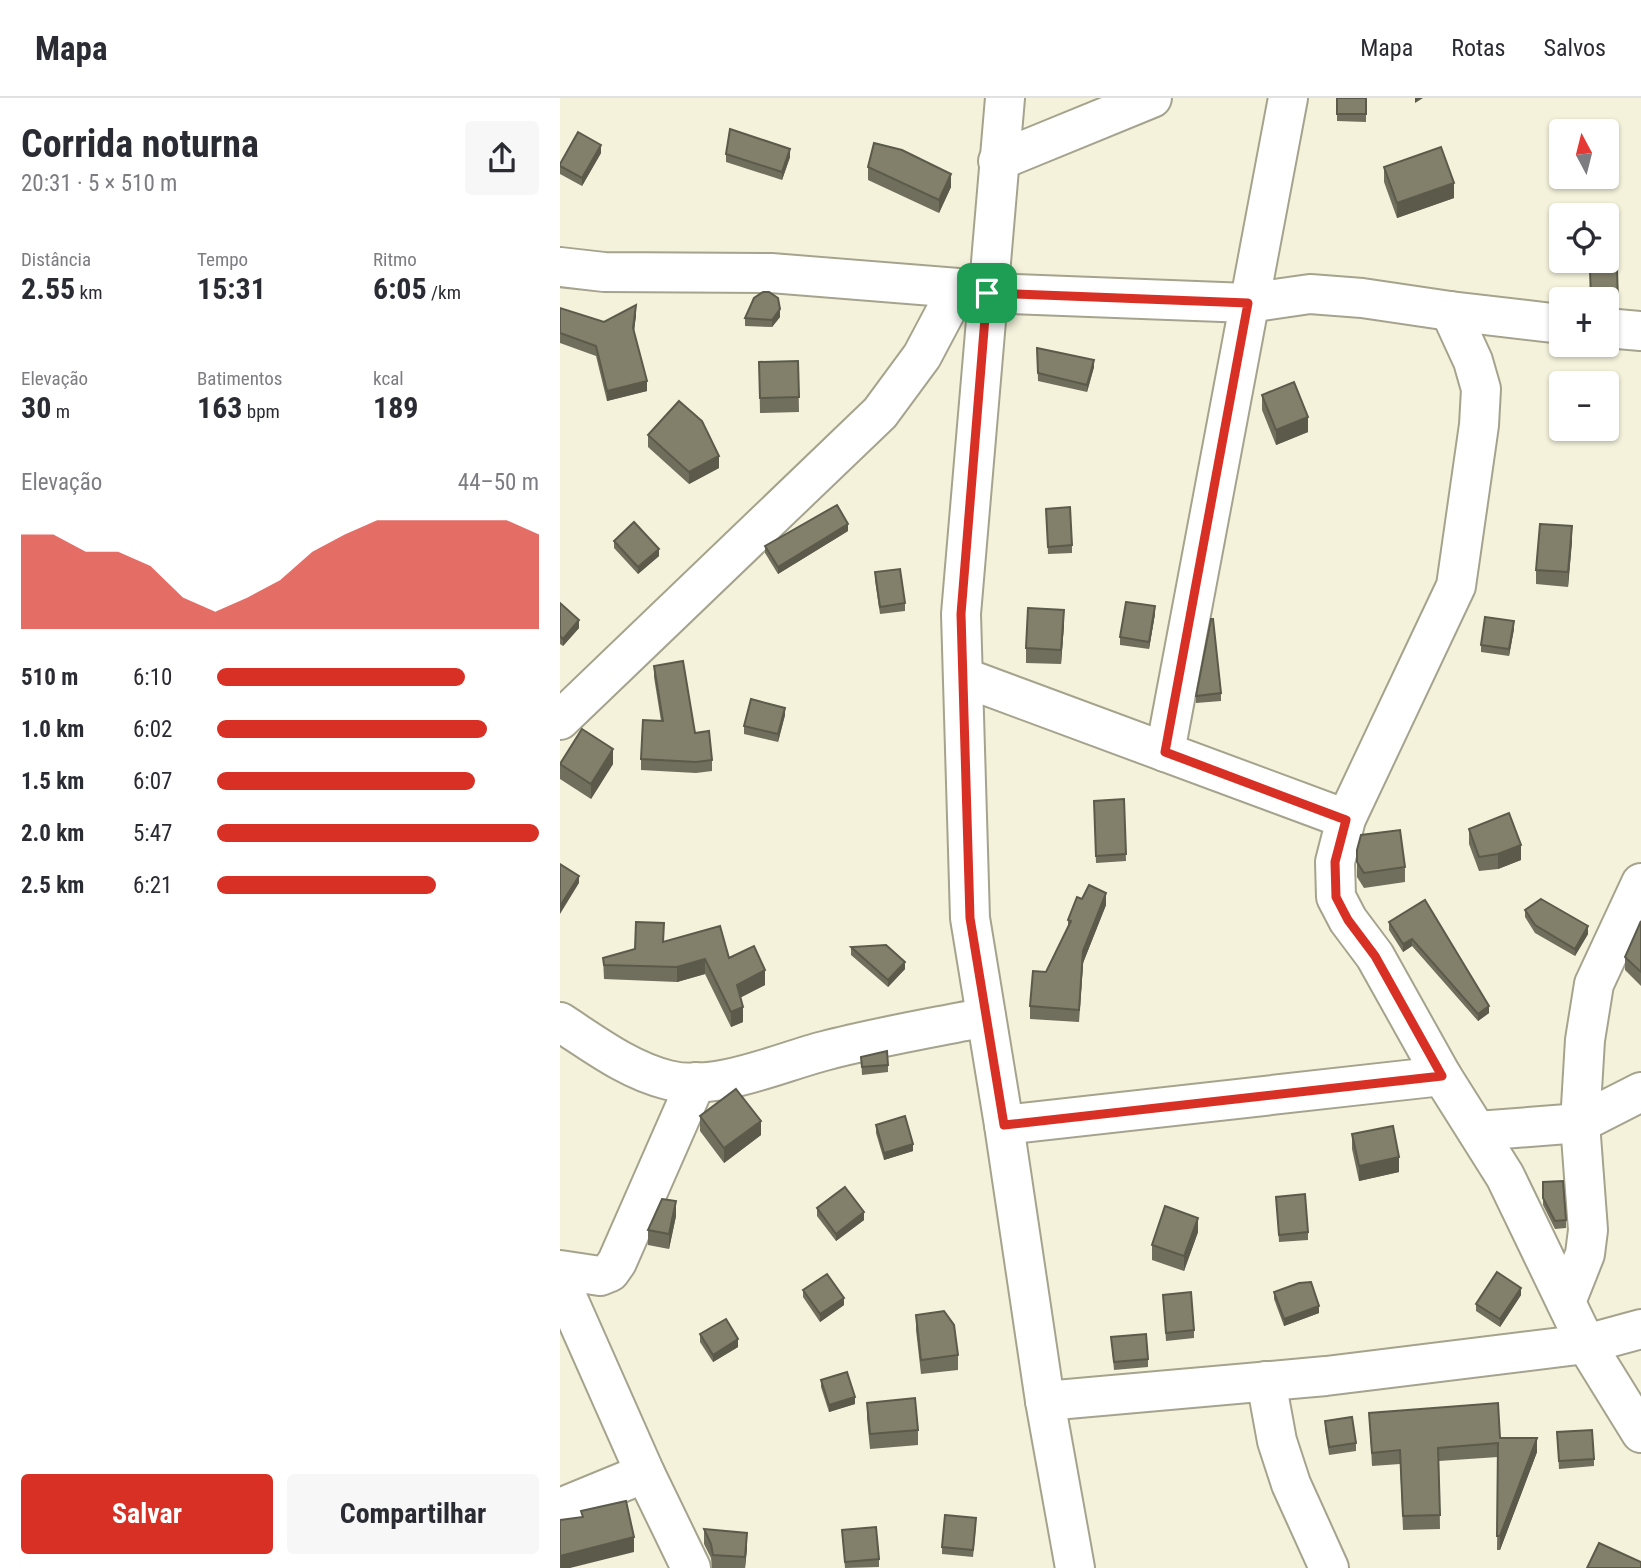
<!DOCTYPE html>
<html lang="pt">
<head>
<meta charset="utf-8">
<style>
  :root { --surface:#fff; --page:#f7f7f7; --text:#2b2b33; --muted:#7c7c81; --line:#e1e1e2; --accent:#d93025 }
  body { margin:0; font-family:"Roboto Condensed",sans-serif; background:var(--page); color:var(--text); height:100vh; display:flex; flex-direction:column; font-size:26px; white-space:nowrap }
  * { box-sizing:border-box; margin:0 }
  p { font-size:23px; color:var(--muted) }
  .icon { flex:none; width:38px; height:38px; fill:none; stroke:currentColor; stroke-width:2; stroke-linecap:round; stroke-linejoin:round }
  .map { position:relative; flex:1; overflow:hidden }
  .side { display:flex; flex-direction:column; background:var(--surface); width:560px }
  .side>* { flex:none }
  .needle { width:46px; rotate:353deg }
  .buttons { position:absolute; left:989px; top:21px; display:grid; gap:14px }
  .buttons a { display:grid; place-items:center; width:70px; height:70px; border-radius:7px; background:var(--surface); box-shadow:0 2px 5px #0004; font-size:35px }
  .pin { position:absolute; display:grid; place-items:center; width:60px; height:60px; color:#fff; margin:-30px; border-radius:14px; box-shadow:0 4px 10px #0006 }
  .round { display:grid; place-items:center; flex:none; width:74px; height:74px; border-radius:7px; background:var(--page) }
  .headline { display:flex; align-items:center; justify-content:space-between; height:119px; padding:0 21px }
  h1 { font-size:38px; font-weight:700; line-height:52px }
  .metrics { display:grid; grid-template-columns:repeat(3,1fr); gap:10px; height:119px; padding:7px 21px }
  .metrics div { display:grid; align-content:center }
  .metrics b { font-size:30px; font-weight:700 }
  .metrics small { font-size:19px; font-weight:400 }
  .metrics p { font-size:19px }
  .chart { height:196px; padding:14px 21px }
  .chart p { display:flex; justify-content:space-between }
  .chart svg { width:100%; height:126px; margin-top:7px; fill:var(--accent); opacity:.7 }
  .primary-button { display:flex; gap:14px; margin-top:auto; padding:14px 21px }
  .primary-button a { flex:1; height:80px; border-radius:7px; background:var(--accent); color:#fff; font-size:28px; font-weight:700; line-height:80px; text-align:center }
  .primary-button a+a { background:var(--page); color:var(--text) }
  ul { padding:0 21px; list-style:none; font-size:23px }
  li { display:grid; grid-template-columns:112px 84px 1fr; align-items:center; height:52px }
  li i { height:18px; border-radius:9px; background:var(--accent) }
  header { display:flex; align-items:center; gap:42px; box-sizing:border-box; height:98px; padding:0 35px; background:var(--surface); border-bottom:2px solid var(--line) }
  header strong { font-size:33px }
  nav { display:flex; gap:38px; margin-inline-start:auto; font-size:24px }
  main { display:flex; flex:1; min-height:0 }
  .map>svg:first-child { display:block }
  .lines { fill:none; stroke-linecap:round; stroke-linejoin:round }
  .minor-casing { stroke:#a5a38d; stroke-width:42 }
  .minor { stroke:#fff; stroke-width:38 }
  .wall { fill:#706e5c }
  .shaded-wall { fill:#5b5a4b }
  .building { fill:#82806b; stroke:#5b5a4b; stroke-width:2 }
  .route-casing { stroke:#fff; stroke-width:14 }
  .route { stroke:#d93025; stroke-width:9 }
</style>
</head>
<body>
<header>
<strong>Mapa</strong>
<nav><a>Mapa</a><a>Rotas</a><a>Salvos</a></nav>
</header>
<main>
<section class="side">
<div class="headline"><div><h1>Corrida noturna</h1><p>20:31 · 5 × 510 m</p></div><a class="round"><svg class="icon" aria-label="share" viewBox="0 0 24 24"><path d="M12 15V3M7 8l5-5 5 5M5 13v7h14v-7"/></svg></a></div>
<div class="metrics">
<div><p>Distância</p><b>2.55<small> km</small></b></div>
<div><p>Tempo</p><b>15:31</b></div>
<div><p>Ritmo</p><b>6:05<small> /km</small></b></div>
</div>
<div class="metrics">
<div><p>Elevação</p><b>30<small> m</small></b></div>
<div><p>Batimentos</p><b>163<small> bpm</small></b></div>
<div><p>kcal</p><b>189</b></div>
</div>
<div class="chart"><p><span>Elevação</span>44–50 m</p>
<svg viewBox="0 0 160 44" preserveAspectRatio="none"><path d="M0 44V11L10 11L20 17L30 17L40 22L50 33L60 38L70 33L80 27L90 17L100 11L110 6L120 6L130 6L140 6L150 6L160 11V44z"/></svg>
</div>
<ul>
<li><b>510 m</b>6:10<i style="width:77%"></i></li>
<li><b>1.0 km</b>6:02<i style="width:84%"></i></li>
<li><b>1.5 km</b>6:07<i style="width:80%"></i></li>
<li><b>2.0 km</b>5:47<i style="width:100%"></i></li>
<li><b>2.5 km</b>6:21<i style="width:68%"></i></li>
</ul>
<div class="primary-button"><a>Salvar</a><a>Compartilhar</a></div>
</section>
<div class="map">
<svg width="1081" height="1470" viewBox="0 0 1081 1470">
  <rect width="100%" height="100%" fill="#f4f2db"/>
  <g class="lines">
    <g class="minor-casing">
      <g id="minor">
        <path d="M445,0L401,516L410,820L444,1027L485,1303L515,1470"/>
        <path d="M438,63L592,0"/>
        <path d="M0,169L44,174L211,175L398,190L427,195L688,205L750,196L802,200L890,213L1001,226"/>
        <path d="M890,213L913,263L921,291L919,327L896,488L786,721L775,764L776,799L788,822L815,858L882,978L945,1078L1026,1246L1081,1335"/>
        <path d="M1046,230L1081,233"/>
        <path d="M403,579L786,721"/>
        <path d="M0,622L320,315L362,258L398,190"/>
        <path d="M605,654L728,0"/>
        <path d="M0,924C34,946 68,972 108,982C155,994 218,965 264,953C317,939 372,930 426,919"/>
        <path d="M444,1027L882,978"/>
        <path d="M917,1033L1020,1025L1081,994"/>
        <path d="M0,1172L40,1178L50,1174L57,1164L136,984"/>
        <path d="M0,1183L85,1375L131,1470"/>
        <path d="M1006,1204L1025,1156L1028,1132L1020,1025L1025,942L1034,886L1081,785"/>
        <path d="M706,1283L717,1343L731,1386L769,1470"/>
        <path d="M485,1303L766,1278L1026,1246L1081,1231"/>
        <path d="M0,1410L85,1375"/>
      </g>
    </g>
    <use href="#minor" class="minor"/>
  </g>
  <g class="wall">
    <path d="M777,0H806V24L777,23Z"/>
    <path d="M41,55L22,88L0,76V66Z"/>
    <path d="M166,56L230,59L222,82L166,64Z"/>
    <path d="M308,69L391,89L379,115L308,82Z"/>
    <path d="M824,69L894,100L837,120L824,84Z"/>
    <path d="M1057,171L1058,209L1046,210V201Z"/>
    <path d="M0,210L44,224L76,217L74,234L87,293L47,303L36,258L0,245Z"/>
    <path d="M220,219L212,229L185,228V220Z"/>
    <path d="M477,250L534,269L527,294L478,283Z"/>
    <path d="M238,263L239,314L200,315L199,264Z"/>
    <path d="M702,297L748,334L716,347L702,312Z"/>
    <path d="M88,337L159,370L129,386L88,349Z"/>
    <path d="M486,411L512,447V455L488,456Z"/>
    <path d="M288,433L218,476L205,455V448Z"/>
    <path d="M54,443L99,458L78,476L54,450Z"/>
    <path d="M1012,443L1008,489L976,486V472Z"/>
    <path d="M315,474L345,505V513L320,516L315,482Z"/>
    <path d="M0,505L19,530L3,548L0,546Z"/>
    <path d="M595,516L589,551L560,547V539Z"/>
    <path d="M504,527L501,566L466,565V550Z"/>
    <path d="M954,531L949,558L921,554V547Z"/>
    <path d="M94,568L152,662V673L136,675L81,672V661L101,623L94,579Z"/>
    <path d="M661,595V603L636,605V598Z"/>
    <path d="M225,617L218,644L184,636V628Z"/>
    <path d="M0,666H53L31,701L0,681Z"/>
    <path d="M564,701L566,763L536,765L534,703Z"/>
    <path d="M909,731L961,762L938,771L919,773L909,746Z"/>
    <path d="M797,752L845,769V784L804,790L797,779Z"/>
    <path d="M865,802L929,915L918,923L852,848L843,854L829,832V824Z"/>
    <path d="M546,807L523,865L519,924L470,921V908L508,829V822Z"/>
    <path d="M965,812L1028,836L1015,858L975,835L965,819Z"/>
    <path d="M1081,823V888L1065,872V859Z"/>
    <path d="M104,844L169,860L205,887L180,900L183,924L171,929L145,876L117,884L44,881L43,860Z"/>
    <path d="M291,849L345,871L328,889L291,857Z"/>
    <path d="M301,959L328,967V974L302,977Z"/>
    <path d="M140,1018L201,1037L164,1065L140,1033Z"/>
    <path d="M316,1027L353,1053L324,1062L316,1035Z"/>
    <path d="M792,1036L839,1074L799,1083L792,1051Z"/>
    <path d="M983,1084L1006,1122V1130L995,1131L983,1107Z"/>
    <path d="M716,1099L748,1134V1142L719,1144Z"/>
    <path d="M257,1110L304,1122L276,1143L257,1118Z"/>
    <path d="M116,1118L109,1151L88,1147V1132Z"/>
    <path d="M638,1134L624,1173L592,1162V1147Z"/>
    <path d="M243,1192L284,1207L260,1224L243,1199Z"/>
    <path d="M714,1194L759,1215L724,1228L714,1201Z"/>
    <path d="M603,1197L634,1232V1240L606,1243Z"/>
    <path d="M961,1197L940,1229L916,1213V1206Z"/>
    <path d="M356,1217L398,1257V1272L361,1276L356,1232Z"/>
    <path d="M140,1236L178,1249L153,1264L140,1244Z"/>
    <path d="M551,1239L588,1261V1269L554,1272Z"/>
    <path d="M261,1282L295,1306L269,1314L261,1289Z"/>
    <path d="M307,1305L358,1332V1347L310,1351L307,1320Z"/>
    <path d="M809,1315L940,1340L977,1354L940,1452H937L938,1359L879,1363L880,1431L843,1432L840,1366L812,1368Z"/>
    <path d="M765,1323L796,1345V1353L769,1357L765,1331Z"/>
    <path d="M997,1334L1034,1361V1368L999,1371Z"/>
    <path d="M416,1428L413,1459L382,1456V1449Z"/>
    <path d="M144,1431L187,1450L185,1470H152L151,1460L144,1446Z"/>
    <path d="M282,1432L319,1461V1469L285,1470Z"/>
  </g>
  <g class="shaded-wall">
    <path d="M855,0H863L855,5Z"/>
    <path d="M41,47V55L22,88V80Z"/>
    <path d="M230,51V59L222,82V74Z"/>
    <path d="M391,76V89L379,115V102Z"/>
    <path d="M894,85V100L837,120V105Z"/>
    <path d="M76,207V217L73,240V230Z"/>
    <path d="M220,211V219L212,229V222Z"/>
    <path d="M534,262V269L527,294V287Z"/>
    <path d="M87,283V293L47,303V293Z"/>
    <path d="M748,319V334L716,347V332Z"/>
    <path d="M159,358V370L129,386V374Z"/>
    <path d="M288,426V433L218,476V469Z"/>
    <path d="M1012,428V443L1008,489V474Z"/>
    <path d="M99,451V458L78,476V469Z"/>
    <path d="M595,508V516L589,551V544Z"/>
    <path d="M504,512V527L501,566V552Z"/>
    <path d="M19,522V530L3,548V541Z"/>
    <path d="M954,523V531L949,558V551Z"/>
    <path d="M225,610V617L218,644V636Z"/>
    <path d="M53,651V666L31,701V686Z"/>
    <path d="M961,747V762L938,771V756Z"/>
    <path d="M19,778V785L0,816V808Z"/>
    <path d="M546,795V807L523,865L519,924L523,853Z"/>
    <path d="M1028,828V836L1015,858V851Z"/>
    <path d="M852,841V848L843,854V846Z"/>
    <path d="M145,861V876L117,884V869Z"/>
    <path d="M345,864V871L328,889V882Z"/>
    <path d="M205,872V887L177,901V887Z"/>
    <path d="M929,908V915L918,923V916Z"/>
    <path d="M183,909V924L171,929V914Z"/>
    <path d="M201,1023V1037L164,1065V1050Z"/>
    <path d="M353,1046V1053L324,1062V1055Z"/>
    <path d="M839,1059V1074L799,1083V1068Z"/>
    <path d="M116,1103V1118L109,1151V1136Z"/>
    <path d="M304,1114V1122L276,1143V1136Z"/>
    <path d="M638,1120V1134L624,1173V1158Z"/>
    <path d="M961,1190V1197L940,1229V1221Z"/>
    <path d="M284,1200V1207L260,1224V1216Z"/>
    <path d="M759,1208V1215L724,1228V1221Z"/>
    <path d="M178,1241V1249L153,1264V1257Z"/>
    <path d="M295,1299V1306L269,1314V1307Z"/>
    <path d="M977,1340V1354L940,1452V1438Z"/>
    <path d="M187,1435V1450L185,1470V1459Z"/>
    <path d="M74,1439V1454L10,1470H0V1458Z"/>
  </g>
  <g class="building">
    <rect x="777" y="0" width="29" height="16"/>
    <path d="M170,31L230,51L222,74L166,56Z"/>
    <path d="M18,34L41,47L22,80L0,68V66Z"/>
    <path d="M314,45L342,52L391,76L379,102L308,69Z"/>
    <path d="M881,49L894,85L837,105L824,69Z"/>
    <path d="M1057,171L1058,202H1046V201H1031L1030,172Z"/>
    <path d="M203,194H209L218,200L220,211L212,222L185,220L194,200Z"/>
    <path d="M76,207L73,230L87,283L47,293L36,248L0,235V210L44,224Z"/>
    <path d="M477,250L534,262L527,287L478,275Z"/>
    <path d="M238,263L239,299L200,300L199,264Z"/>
    <path d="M734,284L748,319L716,332L702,297Z"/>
    <path d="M119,303L142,323L159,358L129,374L88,337Z"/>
    <path d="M277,407L288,426L218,469L205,448Z"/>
    <path d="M510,409L512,447L488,449L486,411Z"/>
    <path d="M74,424L99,451L78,469L54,443Z"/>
    <path d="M980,426L1012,428L1008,474L976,472Z"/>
    <path d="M340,471L345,505L320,509L315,474Z"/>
    <path d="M566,504L595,508L589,544L560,539Z"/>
    <path d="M0,505L19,522L3,541L0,538Z"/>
    <path d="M468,510L504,512L501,552L466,550Z"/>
    <path d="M925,519L954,523L949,551L921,547Z"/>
    <path d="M651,521H653L661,595L636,598Z"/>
    <path d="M123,563L135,635L149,633L152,662L136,664L81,661L83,622L103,623L94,568Z"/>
    <path d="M191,601L225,610L218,636L184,628Z"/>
    <path d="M22,631L53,651L31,686L0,666Z"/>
    <path d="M564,701L566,756L536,758L534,703Z"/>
    <path d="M949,715L961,747L938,756L919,759L909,731Z"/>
    <path d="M840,732L845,769L804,775L797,764V752L801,737Z"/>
    <path d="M0,766L19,778L0,808Z"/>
    <path d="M529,787L546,795L523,853L519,912L470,908L473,873L486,874L511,823L508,822L517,799L522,801Z"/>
    <path d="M981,801L1028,828L1015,851L975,827L965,812Z"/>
    <path d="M865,802L929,908L918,916L852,841L843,846L829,824Z"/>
    <path d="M1081,823V874L1065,859Z"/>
    <path d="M76,824L104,825L103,844L160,828L169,860L194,848L205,872L177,887L183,909L171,914L145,861L117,869L44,867L43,860L75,851Z"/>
    <path d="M326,847L345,864L328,882L291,849Z"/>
    <path d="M327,953L328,967L302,969L301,959Z"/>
    <path d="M176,991L201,1023L164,1050L140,1018Z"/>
    <path d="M345,1018L353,1046L324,1055L316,1027Z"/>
    <path d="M833,1028L839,1059L799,1068L792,1036Z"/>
    <path d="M1003,1083L1006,1122L995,1123L983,1100V1084Z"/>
    <path d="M285,1089L304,1114L276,1136L257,1110Z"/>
    <path d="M745,1096L748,1134L719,1137L716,1099Z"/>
    <path d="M102,1101L116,1103L109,1136L88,1132Z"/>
    <path d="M605,1108L638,1120L624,1158L592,1147Z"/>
    <path d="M937,1174L961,1190L940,1221L916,1206Z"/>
    <path d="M267,1176L284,1200L260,1216L243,1192Z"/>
    <path d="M751,1184L759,1208L724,1221L714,1194L739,1185Z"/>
    <path d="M631,1194L634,1232L606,1235L603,1197Z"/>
    <path d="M384,1213L394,1227L398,1257L361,1262L356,1217Z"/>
    <path d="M166,1221L178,1241L153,1257L140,1236Z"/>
    <path d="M586,1236L588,1261L554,1264L551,1239Z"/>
    <path d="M287,1274L295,1299L269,1307L261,1282Z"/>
    <path d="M355,1300L358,1332L310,1336L307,1305Z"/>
    <path d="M938,1305L940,1340H977L940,1438H937L938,1345L878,1350L880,1417L843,1418L840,1352L812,1355L809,1315Z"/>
    <path d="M792,1319L796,1345L769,1349L765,1323Z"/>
    <path d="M1032,1332L1034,1361L999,1363L997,1334Z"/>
    <path d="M66,1403L74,1439L0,1458V1422L23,1419L21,1413Z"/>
    <path d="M385,1417L416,1420L413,1452L382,1449Z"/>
    <path d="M316,1429L319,1461L285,1464L282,1432Z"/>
    <path d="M144,1431L187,1435L185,1459L153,1457L151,1446Z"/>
    <path d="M1039,1445L1081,1464V1470H1027Z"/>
  </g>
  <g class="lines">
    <g class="route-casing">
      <path id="route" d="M427,195L688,205L605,654L786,722L775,764L776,799L788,822L815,858L882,978L444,1027L410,820L401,516Z"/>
    </g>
    <use href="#route" class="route"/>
  </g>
</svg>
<div class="buttons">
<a><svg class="needle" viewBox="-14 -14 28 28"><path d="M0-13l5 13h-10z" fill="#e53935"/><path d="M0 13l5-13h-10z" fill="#7c7c81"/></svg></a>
<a><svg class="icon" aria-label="locate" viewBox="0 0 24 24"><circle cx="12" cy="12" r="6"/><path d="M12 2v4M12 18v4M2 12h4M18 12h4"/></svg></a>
<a>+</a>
<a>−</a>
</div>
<div class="pin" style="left:427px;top:195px;background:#1e9e55"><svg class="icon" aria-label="arrive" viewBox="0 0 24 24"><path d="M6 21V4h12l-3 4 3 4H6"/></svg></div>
</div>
</main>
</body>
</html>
